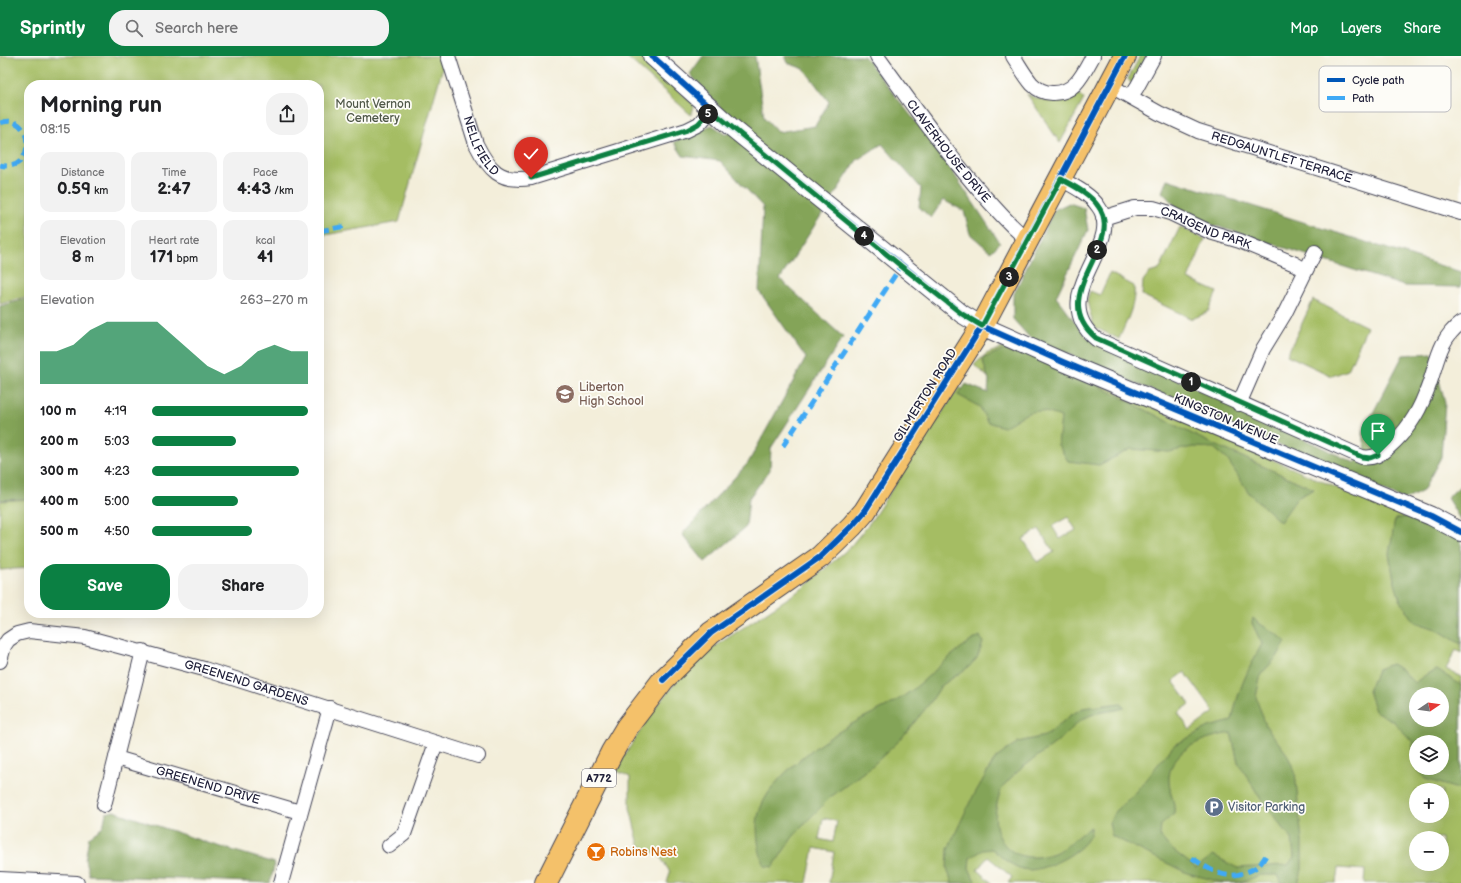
<!DOCTYPE html>
<html lang="en">
<head>
<meta charset="utf-8">
<style>
  :root { --surface:#fff; --page:#f2f2f2; --text:#202124; --muted:#757577; --accent:#0b8043 }
  body { margin:0; font-family:"Balsamiq Sans",sans-serif; background:var(--page); color:var(--text); height:100vh; display:flex; flex-direction:column; font-size:15px; white-space:nowrap }
  * { box-sizing:border-box; margin:0 }
  p { font-size:13px; color:var(--muted) }
  .icon { flex:none; width:22px; height:22px; fill:none; stroke:currentColor; stroke-width:2; stroke-linecap:round; stroke-linejoin:round }
  .map { position:relative; flex:1; overflow:hidden }
  .side { position:absolute; left:24px; top:24px; width:300px; height:538px; display:flex; flex-direction:column; background:var(--surface); border-radius:16px; box-shadow:0 4px 16px #0002 }
  .side>* { flex:none }
  .needle { width:26px; rotate:77deg }
  .fabs { position:absolute; left:1409px; top:631px; display:grid; gap:8px }
  .fabs a { display:grid; place-items:center; width:40px; height:40px; border-radius:50%; background:var(--surface); box-shadow:0 4px 16px #0002; font-size:20px }
  .pin { position:absolute; display:grid; place-items:center; width:34px; height:34px; color:#fff; margin:-41px -17px; border-radius:50% 50% 50% 0; rotate:-45deg; box-shadow:0 0 4px #0007 }
  .pin .icon { rotate:45deg }
  .km { position:absolute; width:20px; height:20px; margin:-10px; border-radius:50%; background:#222; color:#fff; font-size:11px; line-height:20px; text-align:center }
  .round { display:grid; place-items:center; flex:none; width:42px; height:42px; border-radius:16px; background:var(--page) }
  .overview { display:flex; align-items:center; justify-content:space-between; height:68px; padding:0 16px }
  h1 { font-size:22px; font-weight:800; line-height:30px }
  .metrics { display:grid; grid-template-columns:repeat(3,1fr); gap:6px; height:68px; padding:4px 16px }
  .metrics div { display:grid; align-content:center; border-radius:10px; background:var(--page); text-align:center }
  .metrics b { font-size:17px; font-weight:800 }
  .metrics small { font-size:11px; font-weight:400 }
  .metrics p { font-size:11px }
  .chart { height:112px; padding:8px 16px }
  .chart p { display:flex; justify-content:space-between }
  .chart svg { width:100%; height:72px; margin-top:4px; fill:var(--accent); opacity:.7 }
  .action { display:flex; gap:8px; margin-top:auto; padding:8px 16px }
  .action a { flex:1; height:46px; border-radius:16px; background:var(--accent); color:#fff; font-size:16px; font-weight:800; line-height:46px; text-align:center }
  .action a+a { background:var(--page); color:var(--text) }
  ul { padding:0 16px; list-style:none; font-size:13px }
  li { display:grid; grid-template-columns:64px 48px 1fr; align-items:center; height:30px }
  li i { height:10px; border-radius:5px; background:var(--accent) }
  header { display:flex; align-items:center; gap:24px; box-sizing:border-box; height:56px; padding:0 20px; background:var(--accent); color:#fff }
  header strong { font-size:19px }
  nav { display:flex; gap:22px; margin-inline-start:auto; font-size:14px }
  .search { width:280px; height:36px; background:var(--page); display:flex; align-items:center; gap:10px; box-sizing:border-box; padding:0 14px; border-radius:16px; color:var(--muted); font-size:15px }
  .map>svg:first-child { display:block }
  .green { fill:#a5bd63; stroke:#64704f; fill-rule:evenodd }
  .forest { fill:#84a459; stroke:#53634a; fill-rule:evenodd }
  .lines { fill:none; stroke-linecap:round; stroke-linejoin:round }
  .minor-casing { stroke:#414153; stroke-width:16 }
  .tertiary-casing { stroke:#414153; stroke-width:20 }
  .primary-casing { stroke:#414153; stroke-width:24 }
  .minor { stroke:#fff; stroke-width:14 }
  .tertiary { stroke:#fff; stroke-width:18 }
  .primary { stroke:#f4c16a; stroke-width:22 }
  .quiet { stroke:#3fa9f5; stroke-width:5; stroke-dasharray:10 5; stroke-linecap:butt }
  .cycleway-casing { stroke:#fdfcf7; stroke-width:8 }
  .cycleway { stroke:#0057b8; stroke-width:6 }
  .route-casing { stroke:#fff; stroke-width:8 }
  .route { stroke:#0b8043; stroke-width:5 }
  .labels { text-anchor:middle; stroke-width:3.5; stroke-linejoin:round; paint-order:stroke }
  .shield { fill:#fdfcf7; stroke:#646373; stroke-width:1 }
  .shield-label { font-size:11px; font-weight:bold; fill:#22223b }
  .park-label { font-size:12px; fill:#505849; stroke:#fdfcf7 }
  .street-label { font-size:12px; fill:#22223b; stroke:#fdfcf7 }
  .education-label { font-size:12px; fill:#785e54; stroke:#fdfcf7; text-anchor:start }
  .service-label { font-size:12px; fill:#4e5e75; stroke:#fdfcf7; text-anchor:start }
  .food-label { font-size:12px; fill:#c56008; stroke:#fdfcf7; text-anchor:start }
  .key { fill:#fdfcf7; stroke:#bbbbbf; stroke-width:1 }
  .key-label { font-size:11px; fill:#22223b }
</style>
</head>
<body>
<header>
<strong>Sprintly</strong>
<div class="search"><svg class="icon" aria-label="search" viewBox="0 0 24 24"><circle cx="10" cy="10" r="6"/><path d="M15 15l6 6"/></svg>Search here</div>
<nav><a>Map</a><a>Layers</a><a>Share</a></nav>
</header>
<div class="map">
<svg width="1461" height="827" viewBox="0 0 1461 827">
  <rect width="100%" height="100%" fill="#fdfcf7"/>
  <filter id="ink" filterUnits="userSpaceOnUse"><feTurbulence type="fractalNoise" baseFrequency=".025" numOctaves="2"/><feDisplacementMap in="SourceGraphic" scale="8" xChannelSelector="R" yChannelSelector="G"/><feConvolveMatrix kernelMatrix="1 2 1 2 8 2 1 2 1" color-interpolation-filters="sRGB"/></filter>
  <filter id="wash" filterUnits="userSpaceOnUse"><feTurbulence type="fractalNoise" baseFrequency=".012" numOctaves="4" result="noise"/><feDisplacementMap in="SourceGraphic" scale="16" xChannelSelector="R" yChannelSelector="G"/><feGaussianBlur stdDeviation="0.9" result="paint"/><feColorMatrix in="noise" values="0 0 0 0 0 0 0 0 0 0 0 0 0 0 0 0 0 1.4 0 .05"/><feComposite in="paint" operator="in"/></filter>
  <g filter="url(#wash)">
    <rect width="100%" height="100%" fill="#f3eeda"/>
    <g class="green">
      <path d="M0,0H442L444,7L399,166L319,180V29H29V240L0,248Z"/>
      <path d="M626,0H641L693,48L694,51L691,59Z"/>
      <path d="M1140,0H1147L1132,28L1128,23Z"/>
      <path d="M1077,37L1084,43L1060,87L1027,38C1044,47 1060,46 1077,37Z"/>
      <path d="M1180,171L1205,183L1188,223L1217,236L1208,256L1192,263L1142,239L1143,225L1149,217L1159,214Z"/>
      <path d="M1110,217L1134,230C1136,249 1126,266 1119,283L1094,271L1087,245L1090,235L1100,239Z"/>
      <path d="M1313,244L1367,271L1348,314L1332,320L1287,299Z"/>
      <path d="M1005,291L1033,299L1461,486V597L1456,594L1446,613L1461,621V827H1364L1365,814L1338,812L1336,827H1008L1012,821L988,801L977,814L992,827H829L834,796L814,792L807,827H667L670,816L659,799L639,789L630,752V721L615,714L655,652L677,625L708,595L803,532L850,491L871,465L959,331L984,349L997,329L974,309L986,298ZM1068,461L1076,474L1060,483L1052,470ZM1039,473L1054,496L1038,506L1023,483ZM1185,616L1214,656L1190,674L1178,657L1190,648L1173,625ZM1416,638H1442V664H1416ZM1416,686H1442V712H1416ZM1416,734H1442V760H1416ZM823,762L837,765L833,786L819,783ZM1416,782H1442V808H1416Z"/>
      <path d="M29,443V512L0,514V445Z"/>
    </g>
    <g class="forest">
      <path d="M703,0H755L764,61L778,76L815,70L829,46L804,13L788,7L785,0H864L938,94L1000,187L991,196L970,178L964,155L943,144L931,162L919,151L921,132L882,88L857,104L780,223L843,281L771,392L770,414L749,442L746,471L705,506L682,478L748,407L806,302L759,235L763,151L720,105L683,100L674,86L699,74L712,69L727,79L735,68L690,18Z"/>
      <path d="M1167,123L1461,216V231L1404,230L1185,160L1162,136Z"/>
      <path d="M1069,147L1084,152L1088,174L1056,241L1087,281L1355,407L1366,393L1362,378L1403,299L1432,297L1445,347L1441,401L1423,435L1405,444L1029,281L1013,263V240L1054,154Z"/>
      <path d="M29,242V443L0,444V250Z"/>
      <path d="M1005,293L1025,297L1099,330L1204,384L1314,433L1297,442L1280,466L1249,437L1227,403L1214,392L1193,391L1169,396L1131,393L1099,409L1068,405L1058,389L1061,361C1031,350 1029,356 1004,371L987,366L980,351L958,339L966,328L988,337L989,324L982,303Z"/>
      <path d="M1461,429V465L1447,442Z"/>
      <path d="M1415,459L1461,479V588L1436,573L1415,566L1400,544L1394,524L1389,498L1395,463Z"/>
      <path d="M1253,562C1263,572 1277,576 1286,586L1277,601L1261,618L1256,641L1266,670L1287,698L1295,716L1302,785V814L1298,827H1282L1278,819H1261L1243,826L1224,827L1187,817L1112,780L1109,767L1115,755L1132,740L1174,689L1209,671L1232,665C1237,636 1248,613 1262,588L1252,567ZM1231,677L1238,706L1262,745L1292,783L1294,801L1288,809L1237,812L1213,799L1196,812L1169,791L1160,780L1161,769L1174,758C1176,747 1168,734 1169,721C1172,691 1207,681 1231,677Z"/>
      <path d="M980,580L983,587L977,602L970,610L941,630L930,647L900,684L873,709L832,740L810,762L792,782L773,811L764,810C759,798 757,782 757,768C759,727 818,688 850,669C867,659 885,652 901,642C929,624 950,595 980,580Z"/>
      <path d="M1391,608L1402,614L1414,627L1427,618L1437,614L1461,629V734L1425,723L1415,712L1412,685L1394,666L1375,655L1368,635L1378,613ZM1416,638H1442V664H1416ZM1416,686H1442V712H1416Z"/>
      <path d="M1121,647L1124,652C1111,656 1097,655 1085,662C1076,667 1068,677 1059,684C1045,696 1013,716 1003,731C1000,735 998,743 997,748C989,783 1012,809 1048,799C1066,795 1076,779 1091,771C1094,792 1047,814 1029,814C1014,813 1003,802 992,793L983,794L970,802L969,812L976,827H952L947,812L948,793L970,746L995,703L1018,686L1045,680L1071,659L1083,652Z"/>
      <path d="M114,755L208,787L275,807L270,827L89,819L85,804L89,781L103,771L106,757Z"/>
    </g>
  </g>
  <g filter="url(#ink)">
    <g class="lines">
      <g class="minor-casing">
        <g id="minor">
          <path id="s1" d="M448,0L476,88C489,114 500,127 531,122L687,74L699,68L711,54"/>
          <path id="s2" d="M877,0C912,48 946,97 985,141C999,156 1012,172 1028,184"/>
          <path d="M1013,0C1019,9 1025,20 1032,28C1038,34 1044,37 1052,37C1075,38 1083,18 1093,0"/>
          <path id="s3" d="M1109,29L1159,57L1198,75L1461,157"/>
          <path d="M1131,40L1137,31L1154,0"/>
          <path d="M1061,123C1073,130 1090,138 1098,150C1127,188 1044,239 1096,283L1362,401C1374,403 1381,398 1389,391C1406,376 1417,360 1425,339C1437,313 1436,285 1461,267"/>
          <path id="s4" d="M1103,162L1135,152H1153L1170,157L1210,176L1240,185L1295,208L1305,214"/>
          <path d="M1239,348L1263,293L1285,257L1315,196"/>
          <path id="s5" d="M0,605L4,590L8,584L17,578L29,575L85,581L204,613L478,700"/>
          <path id="s6" d="M116,702L300,756"/>
          <path d="M104,749L143,595"/>
          <path d="M389,790L404,778L436,687"/>
          <path d="M0,823L77,827"/>
          <path d="M281,827L330,652"/>
        </g>
      </g>
      <g class="tertiary-casing">
        <path id="tertiary" d="M652,0L730,70L962,258L982,270L1063,306L1431,460L1461,476"/>
      </g>
      <g class="primary-casing">
        <path id="primary" d="M546,827L612,696L627,671L663,624L711,577L820,501L852,470L865,455L982,270L1125,0"/>
      </g>
      <use href="#minor" class="minor"/>
      <use href="#tertiary" class="tertiary"/>
      <use href="#primary" class="primary"/>
      <g class="quiet">
        <path d="M96,29L98,28"/>
        <path d="M0,67C34,54 38,119 0,109"/>
        <path d="M319,175L347,170"/>
        <path d="M783,390L901,210"/>
        <path d="M1192,802C1211,814 1224,825 1246,816C1258,812 1262,807 1268,796"/>
      </g>
      <g class="cycleway-casing">
        <g id="cycleway">
          <path d="M652,0L730,70L962,258L982,270L1063,306L1431,460L1461,476"/>
          <path d="M663,624L711,577L820,501L852,470L865,455L982,270L1125,0"/>
        </g>
      </g>
      <use href="#cycleway" class="cycleway"/>
    </g>
  </g>
  <g class="lines" filter="url(#ink)">
    <g class="route-casing">
      <path id="route" d="M531,122L687,74L698,68L711,54L901,210L962,258L982,270L1061,123C1074,130 1090,138 1098,150C1127,188 1044,239 1096,282L1362,401L1370,402L1378,399"/>
    </g>
    <use href="#route" class="route"/>
  </g>
  <defs>
    <g id="school-disc" transform="scale(1)"><circle r="9.5" fill="#8d6e63" stroke="#fdfcf7"/><path d="M0-5L7-2L0 1L-7-2ZM-4 1L0 2.5L4 1V4Q0 6-4 4Z" fill="#fff"/></g>
    <g id="parking-disc" transform="scale(1)"><circle r="9.5" fill="#5c6f8a" stroke="#fdfcf7"/><path d="M-3.5-5.5H1a3.5 3.5 0 0 1 0 7H-1V5.5H-3.5ZM-1-3.4V-.6H.8a1.4 1.4 0 0 0 0-2.8Z" fill="#fff"/></g>
    <g id="bar-disc" transform="scale(1)"><circle r="9.5" fill="#e8710a" stroke="#fdfcf7"/><path d="M-6-5H6L.8 .8V4.5H3.5V6h-7V4.5H-.8V.8Z" fill="#fff"/></g>
  </defs>
  <g fill-rule="evenodd">
    <use href="#school-disc" x="565" y="338"/>
    <use href="#parking-disc" x="1214" y="751"/>
    <use href="#bar-disc" x="596" y="796"/>
  </g>
  <g class="labels">
    <rect class="shield" x="582" y="713" width="34" height="18" rx="3"/>
    <g class="shield-label">
      <text x="599" y="726">A772</text>
    </g>
    <g class="park-label">
      <text x="373" y="52">Mount Vernon<tspan x="373" dy="14">Cemetery</tspan></text>
    </g>
    <g class="street-label">
      <text dy="4" stroke="none"><textPath href="#s1" startOffset="96">NELLFIELD</textPath></text>
      <text dy="4" stroke="none"><textPath href="#s2" startOffset="119">CLAVERHOUSE DRIVE</textPath></text>
      <text dy="4" stroke="none"><textPath href="#s3" startOffset="188">REDGAUNTLET TERRACE</textPath></text>
      <text dy="4" stroke="none"><textPath href="#s4" startOffset="108">CRAIGEND PARK</textPath></text>
      <text transform="translate(925 339) rotate(-58)" y="4">GILMERTON ROAD</text>
      <text transform="translate(1226 363) rotate(23)" y="4">KINGSTON AVENUE</text>
      <text dy="4" stroke="none"><textPath href="#s5" startOffset="270">GREENEND GARDENS</textPath></text>
      <text dy="4" stroke="none"><textPath href="#s6" startOffset="96">GREENEND DRIVE</textPath></text>
    </g>
    <g class="education-label">
      <text x="579" y="335">Liberton<tspan x="579" dy="14">High School</tspan></text>
    </g>
    <g class="service-label">
      <text x="1228" y="755">Visitor Parking</text>
    </g>
    <g class="food-label">
      <text x="610" y="800">Robins Nest</text>
    </g>
  </g>
  <rect x="1319" y="10" width="132" height="46" rx="6" class="key"/>
  <rect x="1327" y="22" width="18" height="4" fill="#0057b8"/>
  <rect x="1327" y="40" width="18" height="4" fill="#3fa9f5"/>
  <g class="key-label">
    <text x="1352" y="28">Cycle path</text>
    <text x="1352" y="46">Path</text>
  </g>
</svg>
<div class="fabs">
<a><svg class="needle" viewBox="-14 -14 28 28"><path d="M0-13l5 13h-10z" fill="#e53935"/><path d="M0 13l5-13h-10z" fill="#757577"/></svg></a>
<a><svg class="icon" aria-label="layers" viewBox="0 0 24 24"><path d="M12 4l9 5-9 5-9-5zM3 14l9 5 9-5"/></svg></a>
<a>+</a>
<a>−</a>
</div>
<div class="pin" style="left:1378px;top:399px;background:#1e9e55"><svg class="icon" aria-label="arrive" viewBox="0 0 24 24"><path d="M6 21V4h12l-3 4 3 4H6"/></svg></div>
<div class="pin" style="left:531px;top:122px;background:#d93025"><svg class="icon" aria-label="check" viewBox="0 0 24 24"><path d="M5 12l5 5 9-10"/></svg></div>
<b class="km" style="left:1191px;top:326px">1</b>
<b class="km" style="left:1097px;top:194px">2</b>
<b class="km" style="left:1009px;top:221px">3</b>
<b class="km" style="left:864px;top:180px">4</b>
<b class="km" style="left:708px;top:58px">5</b>
<section class="side">
<div class="overview"><div><h1>Morning run</h1><p>08:15</p></div><a class="round"><svg class="icon" aria-label="share" viewBox="0 0 24 24"><path d="M12 15V3M7 8l5-5 5 5M5 13v7h14v-7"/></svg></a></div>
<div class="metrics">
<div><p>Distance</p><b>0.59<small> km</small></b></div>
<div><p>Time</p><b>2:47</b></div>
<div><p>Pace</p><b>4:43<small> /km</small></b></div>
</div>
<div class="metrics">
<div><p>Elevation</p><b>8<small> m</small></b></div>
<div><p>Heart rate</p><b>171<small> bpm</small></b></div>
<div><p>kcal</p><b>41</b></div>
</div>
<div class="chart"><p><span>Elevation</span>263–270 m</p>
<svg viewBox="0 0 160 44" preserveAspectRatio="none"><path d="M0 44V24L10 24L20 20L30 11L40 6L50 6L60 6L70 6L80 15L90 24L100 33L110 38L120 33L130 24L140 20L150 24L160 24V44z"/></svg>
</div>
<ul>
<li><b>100 m</b>4:19<i style="width:100%"></i></li>
<li><b>200 m</b>5:03<i style="width:54%"></i></li>
<li><b>300 m</b>4:23<i style="width:94%"></i></li>
<li><b>400 m</b>5:00<i style="width:55%"></i></li>
<li><b>500 m</b>4:50<i style="width:64%"></i></li>
</ul>
<div class="action"><a>Save</a><a>Share</a></div>
</section>
</div>
</body>
</html>
